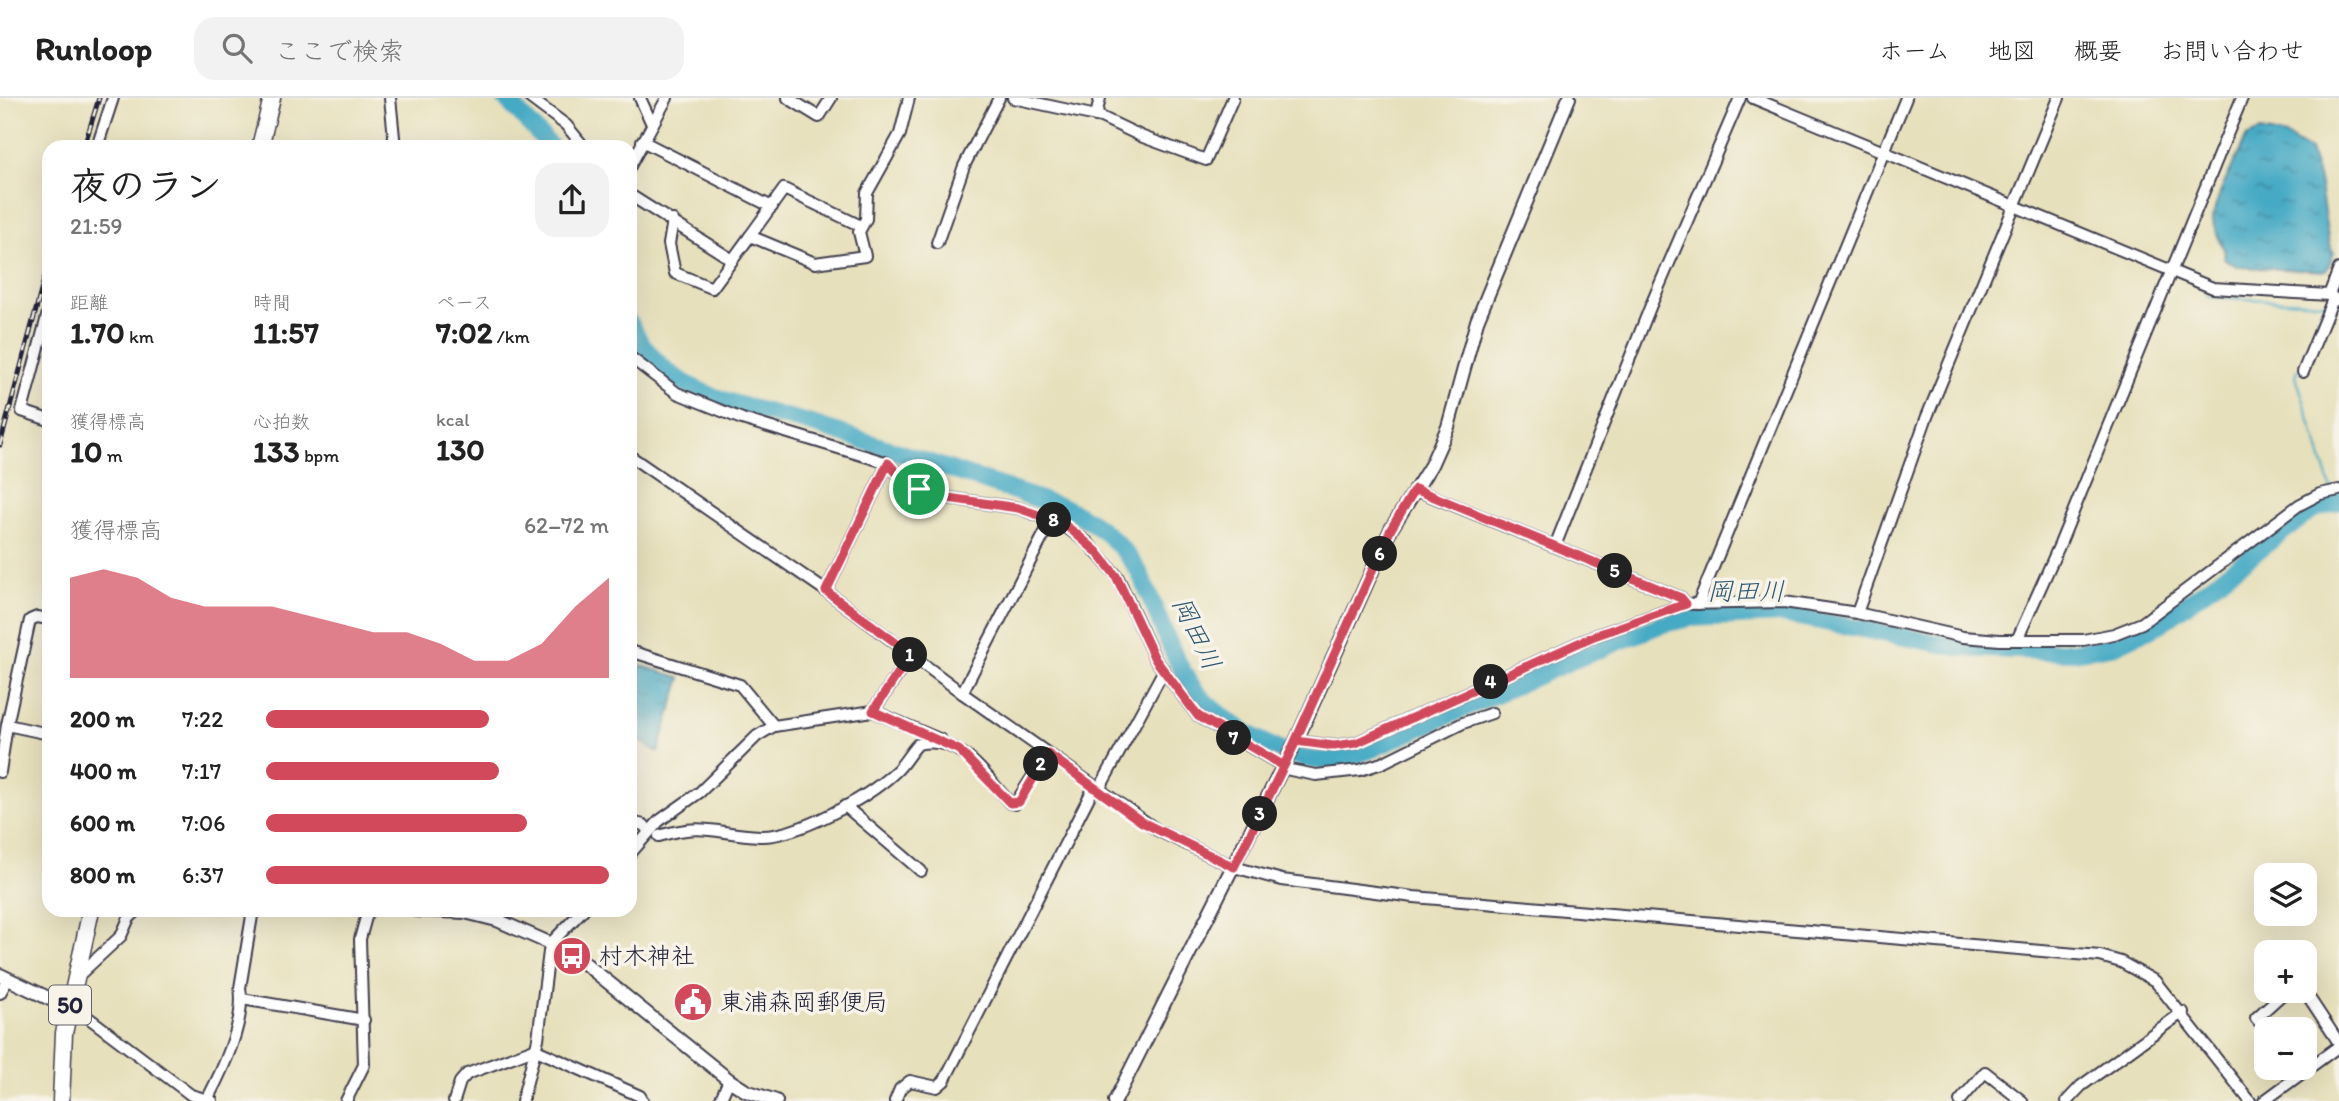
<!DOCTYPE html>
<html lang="ja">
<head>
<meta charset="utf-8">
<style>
  :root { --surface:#fff; --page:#f2f2f2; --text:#222; --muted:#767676; --line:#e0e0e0; --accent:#d1495b }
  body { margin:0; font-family:Itim,"Klee One",sans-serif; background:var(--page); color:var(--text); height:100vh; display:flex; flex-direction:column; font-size:26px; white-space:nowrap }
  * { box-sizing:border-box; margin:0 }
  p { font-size:23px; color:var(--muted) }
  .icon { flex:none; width:38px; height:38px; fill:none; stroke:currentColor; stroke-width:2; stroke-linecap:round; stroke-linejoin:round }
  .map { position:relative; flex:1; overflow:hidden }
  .sheet { position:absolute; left:42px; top:42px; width:595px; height:777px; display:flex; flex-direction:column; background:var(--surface); border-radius:21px; box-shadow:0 7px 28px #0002 }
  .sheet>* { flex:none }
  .buttons { position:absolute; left:2254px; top:765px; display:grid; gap:14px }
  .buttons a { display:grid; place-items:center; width:63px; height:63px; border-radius:14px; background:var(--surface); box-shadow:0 7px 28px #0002; font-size:35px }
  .pin { position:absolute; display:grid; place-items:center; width:60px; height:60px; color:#fff; margin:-30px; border:4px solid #fff; border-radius:50%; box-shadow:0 2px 7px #0007 }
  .km { position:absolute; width:35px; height:35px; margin:-18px; border-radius:50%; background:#222; color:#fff; font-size:19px; line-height:35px; text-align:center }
  .round { display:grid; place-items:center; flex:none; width:74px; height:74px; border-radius:21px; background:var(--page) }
  .headline { display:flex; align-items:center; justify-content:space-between; height:119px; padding:0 28px }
  h1 { font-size:38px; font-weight:700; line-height:52px }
  .metrics { display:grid; grid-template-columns:repeat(3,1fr); gap:10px; height:119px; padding:7px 28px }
  .metrics div { display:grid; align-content:center }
  .metrics b { font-size:30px; font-weight:700 }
  .metrics small { font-size:19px; font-weight:400 }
  .metrics p { font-size:19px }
  .chart { height:196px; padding:14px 28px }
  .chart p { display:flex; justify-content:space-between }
  .chart svg { width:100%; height:126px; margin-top:7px; fill:var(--accent); opacity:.7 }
  ul { padding:0 28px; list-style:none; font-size:23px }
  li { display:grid; grid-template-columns:112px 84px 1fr; align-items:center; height:52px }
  li i { height:18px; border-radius:9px; background:var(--accent) }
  header { display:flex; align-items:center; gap:42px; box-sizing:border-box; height:98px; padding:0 35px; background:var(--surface); border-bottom:2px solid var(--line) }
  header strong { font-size:33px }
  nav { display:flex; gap:38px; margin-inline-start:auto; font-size:24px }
  .search { width:490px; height:63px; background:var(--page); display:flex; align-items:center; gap:18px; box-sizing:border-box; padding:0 24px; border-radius:21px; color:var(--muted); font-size:26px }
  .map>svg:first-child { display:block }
  .water { fill:url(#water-ripples); stroke:#346680; stroke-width:2 }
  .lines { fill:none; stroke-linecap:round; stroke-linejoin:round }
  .stream { stroke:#46aac5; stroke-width:2.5 }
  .river { stroke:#46aac5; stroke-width:18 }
  .minor-casing { stroke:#403e4e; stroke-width:14 }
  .tertiary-casing { stroke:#403e4e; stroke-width:16 }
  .primary-casing { stroke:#403e4e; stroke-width:19 }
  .minor { stroke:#fff; stroke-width:10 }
  .tertiary { stroke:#fff; stroke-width:12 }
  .primary { stroke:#fff; stroke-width:16 }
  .rail-casing { stroke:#22223b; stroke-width:5 }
  .rail { stroke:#f7f3e8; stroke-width:2.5; stroke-dasharray:8; stroke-linecap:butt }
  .route-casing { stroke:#fff; stroke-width:14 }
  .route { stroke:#d1495b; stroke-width:9 }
  .labels { text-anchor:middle; stroke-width:7; stroke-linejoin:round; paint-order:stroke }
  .shield { fill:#f7f3e8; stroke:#62616f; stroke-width:2 }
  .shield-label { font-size:23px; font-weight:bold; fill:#22223b }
  .poi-label { font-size:24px; fill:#22223b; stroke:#f7f3e8; text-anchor:start }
  .water-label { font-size:26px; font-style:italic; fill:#305872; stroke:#f7f3e8 }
</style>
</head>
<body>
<header>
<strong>Runloop</strong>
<div class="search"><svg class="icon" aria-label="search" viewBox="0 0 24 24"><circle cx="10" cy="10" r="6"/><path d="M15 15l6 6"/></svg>ここで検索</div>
<nav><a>ホーム</a><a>地図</a><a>概要</a><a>お問い合わせ</a></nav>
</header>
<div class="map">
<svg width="2339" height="1003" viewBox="0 0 2339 1003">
  <defs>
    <pattern id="water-ripples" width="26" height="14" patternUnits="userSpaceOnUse" patternTransform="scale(1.75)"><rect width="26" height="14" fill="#46aac5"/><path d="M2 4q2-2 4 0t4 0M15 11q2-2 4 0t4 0" fill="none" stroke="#3a8aa1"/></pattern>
  </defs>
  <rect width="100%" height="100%" fill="#f7f3e8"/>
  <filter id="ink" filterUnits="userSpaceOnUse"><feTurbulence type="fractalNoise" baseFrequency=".0143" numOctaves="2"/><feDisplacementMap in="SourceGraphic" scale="14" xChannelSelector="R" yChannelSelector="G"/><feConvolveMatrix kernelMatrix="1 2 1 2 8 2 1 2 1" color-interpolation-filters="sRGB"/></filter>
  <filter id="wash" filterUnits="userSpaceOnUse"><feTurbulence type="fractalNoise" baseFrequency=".00686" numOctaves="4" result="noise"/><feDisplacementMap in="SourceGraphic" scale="28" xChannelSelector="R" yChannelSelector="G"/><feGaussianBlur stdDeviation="1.57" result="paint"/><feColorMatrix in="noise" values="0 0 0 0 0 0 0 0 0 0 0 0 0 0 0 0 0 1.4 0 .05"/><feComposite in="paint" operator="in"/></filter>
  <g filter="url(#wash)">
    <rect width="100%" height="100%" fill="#e7e0bc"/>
    <g class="water">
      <path d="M2260,33L2286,38L2310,52L2319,82L2329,146L2334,155L2326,173L2239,169L2224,161C2228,147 2212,136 2213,121C2215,97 2237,62 2246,39Z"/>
      <path d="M630,564L681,580L658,654L630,638Z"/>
    </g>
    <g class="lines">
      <g class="stream">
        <path d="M2207,196L2209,199L2325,205L2306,253"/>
        <path d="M2298,272L2296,278L2331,390"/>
        <path d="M2332,396L2334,404"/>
      </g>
      <g class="river">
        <path d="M505,0L551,49"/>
        <path d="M630,225C639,248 662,271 683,284C721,307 773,314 815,327C900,354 984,383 1068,411C1099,426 1121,445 1139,474C1155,508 1170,555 1190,585C1210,617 1277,658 1315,662C1334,664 1354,658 1372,651L1571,563L1660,527L1689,520L1782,516L1963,550L2072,554L2116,547L2160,526L2312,412L2339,403"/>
      </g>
    </g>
  </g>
  <g filter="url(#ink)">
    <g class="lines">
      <g class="minor-casing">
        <g id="minor">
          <path d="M390,0L395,49"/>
          <path d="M530,0L566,27L584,49"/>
          <path d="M640,0L651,24"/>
          <path d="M788,0L819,19L831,0"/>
          <path d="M1013,0L1101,19L1143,39L1206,62L1233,0"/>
          <path d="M1753,0L2213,190L2329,197L2339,203"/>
          <path d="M1096,18L1100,0"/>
          <path d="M642,43L772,109"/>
          <path d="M97,49L113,0"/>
          <path d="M630,68L667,0"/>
          <path d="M630,97L731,161"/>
          <path d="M673,122L669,146L675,175L712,190L750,138L815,165L865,158L859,134L866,121L867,95L900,36L909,0"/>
          <path d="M750,138L784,91L861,128"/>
          <path d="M937,145L964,68L999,0"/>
          <path d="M2329,197L2339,171"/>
          <path d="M49,211L22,313L49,322"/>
          <path d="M630,259L677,295L742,321L888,365L905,384L919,391L948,400L1018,410L1062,426L1088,445L1117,478L1155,561L1198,618L1290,672L1316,677L1360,672L1382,665L1463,625L1492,615"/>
          <path d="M2303,274L2333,201"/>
          <path d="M630,358L826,493L962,595L1157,732L1234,769L1282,782L1414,799L2100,858L2121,864L2155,883L2250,1003"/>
          <path d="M1414,391L1681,500L1686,506"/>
          <path d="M1555,448L1651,207L1740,0"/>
          <path d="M826,493L888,365"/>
          <path d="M1698,506L1906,0"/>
          <path d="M1857,515L1926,321L2059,0"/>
          <path d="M2017,542L2060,446L2242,0"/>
          <path d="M630,553L740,587L774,628"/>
          <path d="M962,595L1052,421"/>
          <path d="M873,613L941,642"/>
          <path d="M7,627L49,636"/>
          <path d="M1296,643L1334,648L1356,645L1594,538L1686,506L1784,504L1857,515L1963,539L2000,542H2083L2114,536L2142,525L2299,407L2320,396L2339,392"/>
          <path d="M0,674L7,627L30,522L37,519L49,521"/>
          <path d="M845,708L921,773"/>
          <path d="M630,724L644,727L649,734"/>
          <path d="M659,738C705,724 716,736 760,738C797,739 867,700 894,675C904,667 909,655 918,646C961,636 984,677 1010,705L1015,706L1047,656"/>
          <path d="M630,756L659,723L700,694L757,638L774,628L873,613L911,557"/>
          <path d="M497,822L503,812"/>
          <path d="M77,879L121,838L129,820L138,812"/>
          <path d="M2304,892L2339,945"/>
          <path d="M0,895L8,881"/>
          <path d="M242,901L364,922"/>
          <path d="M69,910L77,911L191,997L212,1003"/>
          <path d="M2266,932L2256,920L2287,892"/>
          <path d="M208,1000C223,971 246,923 240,890L253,812"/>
          <path d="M346,1003L364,967L360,841L368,812"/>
          <path d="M454,1003L460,984L467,976L534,951L640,998L643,1003"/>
          <path d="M522,1003L538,941L550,846L583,812"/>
          <path d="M720,1003L729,982"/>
          <path d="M895,1003L900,991L910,983L937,989L944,983L1091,695L1102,686L1164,572"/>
          <path d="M1960,1003L1985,974L2022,1003"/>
          <path d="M2067,1003L2081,988L2183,914"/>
          <path d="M2264,1003L2339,948"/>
        </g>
      </g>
      <g class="tertiary-casing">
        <g id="tertiary">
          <path d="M416,812L465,814L497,822L572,855L729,982L746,993L776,1003"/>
          <path d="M0,877L69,910"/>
          <path d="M1115,1003L1296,643L1391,431L1431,367L1448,329L1477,223L1569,0"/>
        </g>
      </g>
      <g class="primary-casing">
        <g id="primary">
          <path d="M260,49L272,0"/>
          <path d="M61,1003L64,935L91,812"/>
        </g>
      </g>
      <use href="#minor" class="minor"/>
      <use href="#tertiary" class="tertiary"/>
      <use href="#primary" class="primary"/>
      <g class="rail-casing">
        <g id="rail">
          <path d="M84,49L99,0"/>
          <path d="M0,347L49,163"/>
        </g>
      </g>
      <use href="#rail" class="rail"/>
    </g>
  </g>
  <g class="lines" filter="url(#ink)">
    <g class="route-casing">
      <path id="route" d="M919,391L905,384L888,365L826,493L911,556L873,613L959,652L1010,705L1019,704L1048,656L1142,724L1234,769C1255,727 1275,685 1296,643L1334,648L1356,645L1594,538L1686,506L1681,500L1415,391L1391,431L1284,668L1198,618L1155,561L1116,478L1097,454L1074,434L1062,425L1018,410L948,400L919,391"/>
    </g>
    <use href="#route" class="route"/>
  </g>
  <defs>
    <g id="bus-disc" transform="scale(2.0125)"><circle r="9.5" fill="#d1495b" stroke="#f7f3e8"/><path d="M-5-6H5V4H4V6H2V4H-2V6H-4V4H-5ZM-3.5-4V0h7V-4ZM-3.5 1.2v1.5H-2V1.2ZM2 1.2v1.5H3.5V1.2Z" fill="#fff"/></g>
    <g id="civic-disc" transform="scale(2.0125)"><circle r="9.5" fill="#d1495b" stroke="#f7f3e8"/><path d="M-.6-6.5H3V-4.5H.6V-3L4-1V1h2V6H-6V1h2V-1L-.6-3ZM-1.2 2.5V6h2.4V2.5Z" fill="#fff"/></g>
  </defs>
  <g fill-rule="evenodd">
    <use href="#bus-disc" x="572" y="858"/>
    <use href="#civic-disc" x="693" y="904"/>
  </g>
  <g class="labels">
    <rect class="shield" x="49" y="887.5" width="42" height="39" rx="5"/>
    <g class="shield-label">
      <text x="70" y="915">50</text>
    </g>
    <g class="poi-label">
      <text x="599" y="866">村木神社</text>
      <text x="720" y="912">東浦森岡郵便局</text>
    </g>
    <g class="water-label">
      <text x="1746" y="502">岡田川</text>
      <text transform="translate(1197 535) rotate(64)" y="9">岡田川</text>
    </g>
  </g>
</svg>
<div class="buttons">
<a><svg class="icon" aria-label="layers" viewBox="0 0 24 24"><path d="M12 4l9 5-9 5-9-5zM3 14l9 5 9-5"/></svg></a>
<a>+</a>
<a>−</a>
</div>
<div class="pin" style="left:919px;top:391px;background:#1e9e55"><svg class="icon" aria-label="arrive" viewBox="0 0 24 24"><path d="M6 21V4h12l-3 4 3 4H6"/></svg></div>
<b class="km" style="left:910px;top:557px">1</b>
<b class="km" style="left:1041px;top:666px">2</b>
<b class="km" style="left:1260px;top:716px">3</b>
<b class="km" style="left:1491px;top:584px">4</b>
<b class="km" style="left:1615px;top:473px">5</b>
<b class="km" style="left:1380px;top:456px">6</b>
<b class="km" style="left:1234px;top:640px">7</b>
<b class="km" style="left:1054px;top:422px">8</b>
<section class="sheet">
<div class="headline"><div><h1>夜のラン</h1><p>21:59</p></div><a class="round"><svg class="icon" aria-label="share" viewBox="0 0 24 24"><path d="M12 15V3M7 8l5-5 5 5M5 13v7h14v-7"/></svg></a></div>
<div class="metrics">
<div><p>距離</p><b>1.70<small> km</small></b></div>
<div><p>時間</p><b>11:57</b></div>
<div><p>ペース</p><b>7:02<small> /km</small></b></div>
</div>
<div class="metrics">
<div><p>獲得標高</p><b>10<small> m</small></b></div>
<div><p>心拍数</p><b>133<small> bpm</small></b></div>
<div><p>kcal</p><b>130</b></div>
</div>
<div class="chart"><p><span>獲得標高</span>62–72 m</p>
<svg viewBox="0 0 160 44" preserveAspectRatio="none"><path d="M0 44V9L10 6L20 9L30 16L40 19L50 19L60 19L70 22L80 25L90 28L100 28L110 32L120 38L130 38L140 32L150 19L160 9V44z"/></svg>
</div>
<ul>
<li><b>200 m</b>7:22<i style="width:65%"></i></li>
<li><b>400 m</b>7:17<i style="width:68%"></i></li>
<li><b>600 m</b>7:06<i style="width:76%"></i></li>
<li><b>800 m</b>6:37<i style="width:100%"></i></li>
</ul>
</section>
</div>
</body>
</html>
